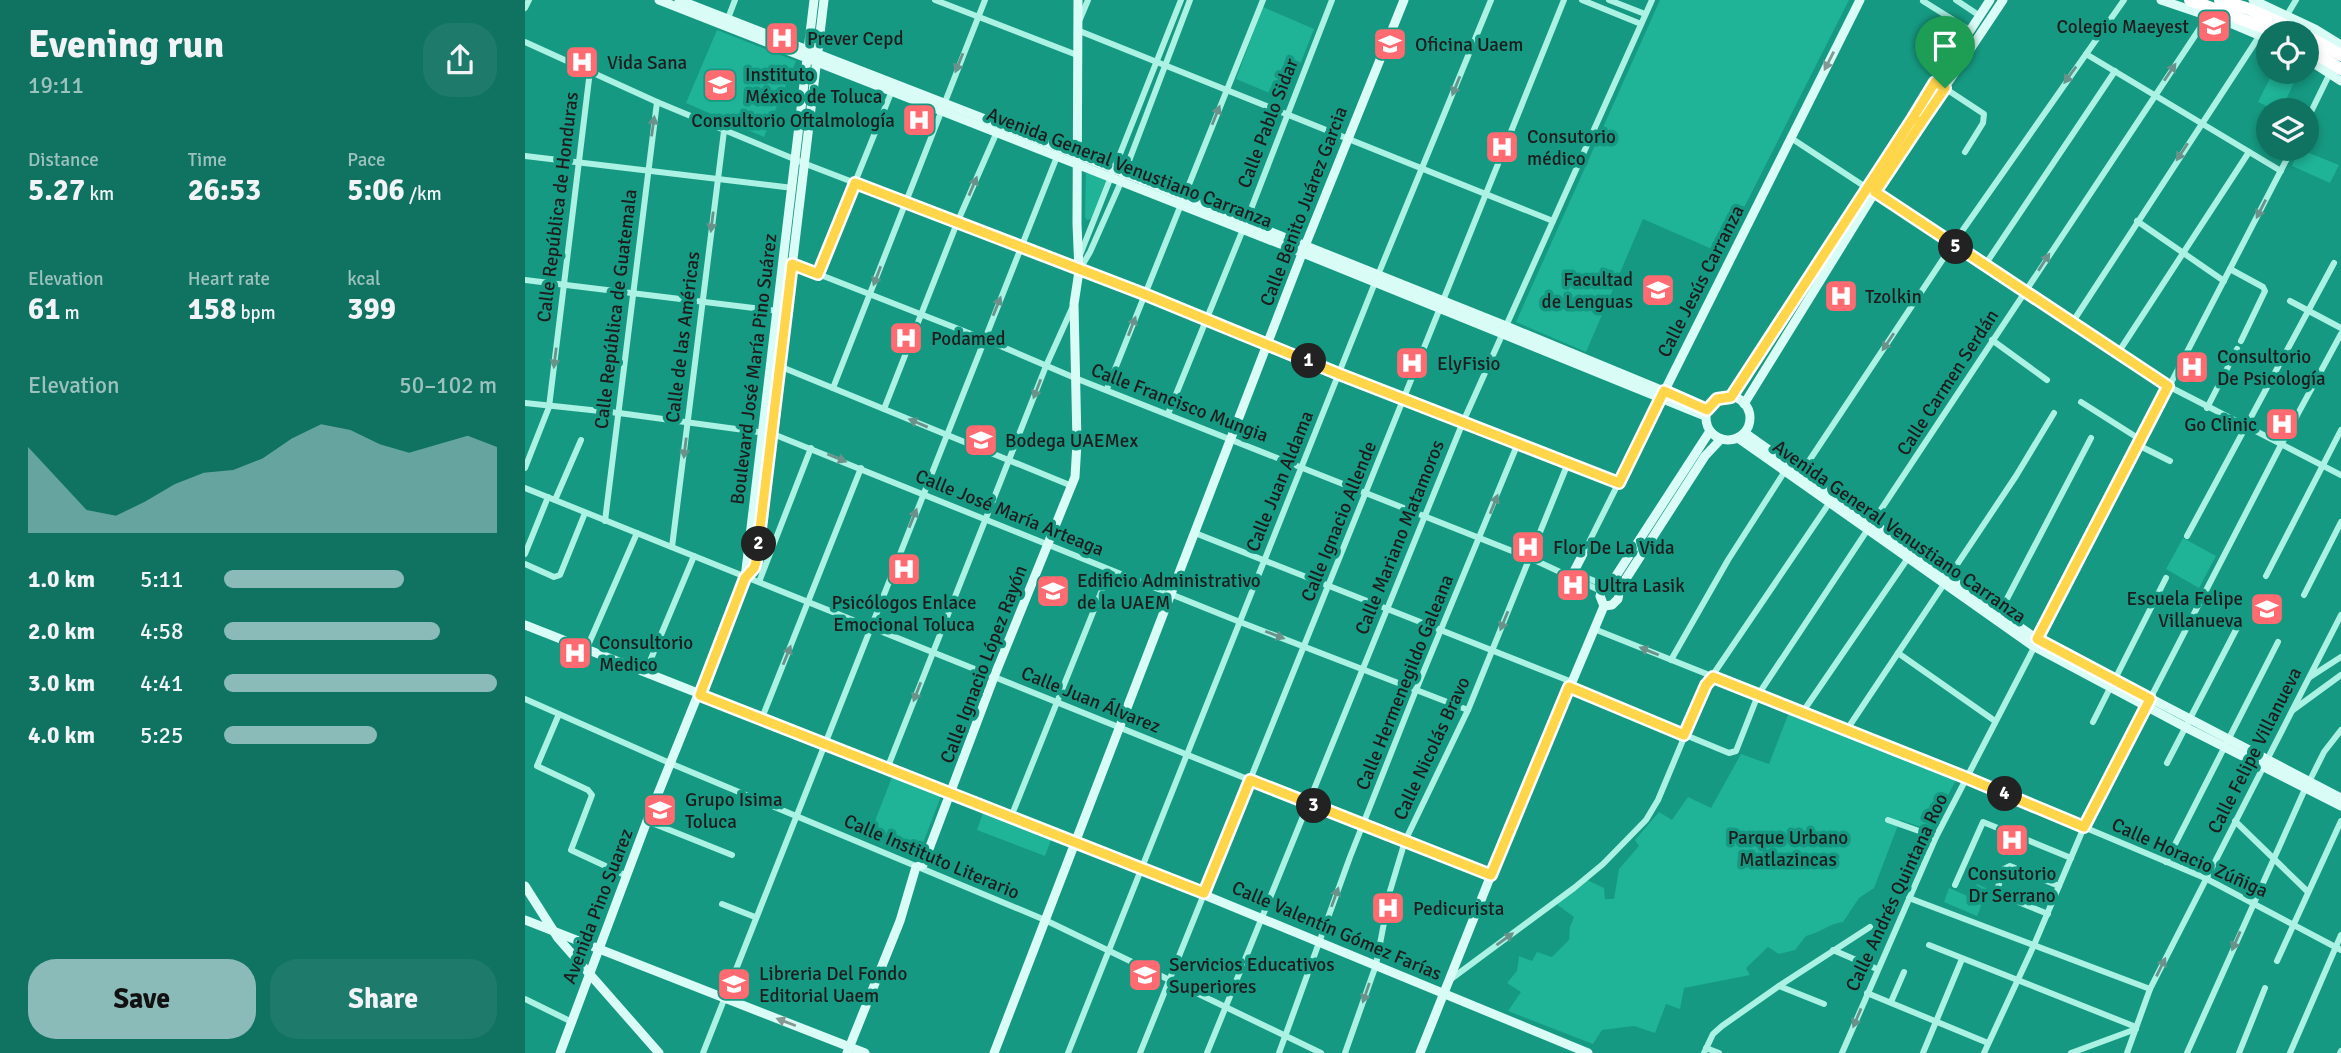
<!DOCTYPE html>
<html lang="en">
<head>
<meta charset="utf-8">
<style>
  :root { --surface:#107362; --page:#1e7b6b; --text:#f1f3f6; --muted:#9cc2be; --accent:#8bbbb9 }
  body { margin:0; font-family:Signika,sans-serif; background:var(--page); color:var(--text); height:100vh; display:flex; flex-direction:column; font-size:26px; white-space:nowrap }
  * { box-sizing:border-box; margin:0 }
  p { font-size:23px; color:var(--muted) }
  .icon { flex:none; width:38px; height:38px; fill:none; stroke:currentColor; stroke-width:2; stroke-linecap:round; stroke-linejoin:round }
  .map { position:relative; flex:1; overflow:hidden }
  .panel { display:flex; flex-direction:column; background:var(--surface); width:525px }
  .panel>* { flex:none }
  .fabs { position:absolute; left:1731px; top:21px; display:grid; gap:14px }
  .fabs a { display:grid; place-items:center; width:63px; height:63px; border-radius:50%; background:var(--surface); box-shadow:0 4px 10px #0003; font-size:35px }
  .pin { position:absolute; display:grid; place-items:center; width:60px; height:60px; color:#fff; margin:-72px -30px; border-radius:50% 50% 50% 0; rotate:-45deg; box-shadow:0 0 7px #0007 }
  .pin .icon { rotate:45deg }
  .km { position:absolute; width:35px; height:35px; margin:-18px; border-radius:50%; background:#222; color:#fff; font-size:19px; line-height:35px; text-align:center }
  .round { display:grid; place-items:center; flex:none; width:74px; height:74px; border-radius:28px; background:var(--page) }
  .head { display:flex; align-items:center; justify-content:space-between; height:119px; padding:0 28px }
  h1 { font-size:38px; font-weight:700; line-height:52px }
  .figures { display:grid; grid-template-columns:repeat(3,1fr); gap:10px; height:119px; padding:7px 28px }
  .figures div { display:grid; align-content:center }
  .figures b { font-size:30px; font-weight:700 }
  .figures small { font-size:19px; font-weight:400 }
  .figures p { font-size:19px }
  .chart { height:196px; padding:14px 28px }
  .chart p { display:flex; justify-content:space-between }
  .chart svg { width:100%; height:126px; margin-top:7px; fill:var(--accent); opacity:.7 }
  .primary-button { display:flex; gap:14px; margin-top:auto; padding:14px 28px }
  .primary-button a { flex:1; height:80px; border-radius:28px; background:var(--accent); color:#111; font-size:28px; font-weight:700; line-height:80px; text-align:center }
  .primary-button a+a { background:var(--page); color:var(--text) }
  ul { padding:0 28px; list-style:none; font-size:23px }
  li { display:grid; grid-template-columns:112px 84px 1fr; align-items:center; height:52px }
  li i { height:18px; border-radius:9px; background:var(--accent) }
  main { display:flex; flex:1; min-height:0 }
  .map>svg:first-child { display:block }
  .green { fill:#1fb397 }
  .lines { fill:none; stroke-linecap:round; stroke-linejoin:round }
  .street { stroke:#abf2e4; stroke-width:6 }
  .secondary { stroke:#d9fcf6; stroke-width:9 }
  .highway { stroke:#fff; stroke-width:12 }
  .oneway { fill:#849894 }
  .oneway2 { fill:#6b928a }
  .route-casing { stroke:#fff; stroke-width:14 }
  .route { stroke:#ffd54a; stroke-width:9 }
  .labels { text-anchor:middle; stroke-width:7; stroke-linejoin:round; paint-order:stroke }
  .poi-label { font-size:19px; fill:#1d1d1d; stroke:#169982; text-anchor:start }
  .street-label { font-size:19px; fill:#1d1d1d; stroke:#169982 }
  .park-label { font-size:19px; fill:#1b1d1c; stroke:#169982 }
</style>
</head>
<body>
<main>
<section class="panel">
<div class="head"><div><h1>Evening run</h1><p>19:11</p></div><a class="round"><svg class="icon" aria-label="share" viewBox="0 0 24 24"><path d="M12 15V3M7 8l5-5 5 5M5 13v7h14v-7"/></svg></a></div>
<div class="figures">
<div><p>Distance</p><b>5.27<small> km</small></b></div>
<div><p>Time</p><b>26:53</b></div>
<div><p>Pace</p><b>5:06<small> /km</small></b></div>
</div>
<div class="figures">
<div><p>Elevation</p><b>61<small> m</small></b></div>
<div><p>Heart rate</p><b>158<small> bpm</small></b></div>
<div><p>kcal</p><b>399</b></div>
</div>
<div class="chart"><p><span>Elevation</span>50–102 m</p>
<svg viewBox="0 0 160 44" preserveAspectRatio="none"><path d="M0 44V14L10 25L20 36L30 38L40 33L50 27L60 23L70 22L80 18L90 11L100 6L110 8L120 13L130 16L140 13L150 10L160 14V44z"/></svg>
</div>
<ul>
<li><b>1.0 km</b>5:11<i style="width:66%"></i></li>
<li><b>2.0 km</b>4:58<i style="width:79%"></i></li>
<li><b>3.0 km</b>4:41<i style="width:100%"></i></li>
<li><b>4.0 km</b>5:25<i style="width:56%"></i></li>
</ul>
<div class="primary-button"><a>Save</a><a>Share</a></div>
</section>
<div class="map">
<svg width="1816" height="1053" viewBox="0 0 1816 1053">
  <rect width="100%" height="100%" fill="#169982"/>
  <g class="green">
    <path d="M1135,0H1324L1196,253L1118,219L1061,352L991,322Z"/>
    <path d="M738,7L789,29L761,100L711,79Z"/>
    <path d="M192,30L271,61L239,137L161,103Z"/>
    <path d="M1748,72H1774L1756,110H1750L1733,102Z"/>
    <path d="M1774,149L1814,165L1805,183L1767,166Z"/>
    <path d="M561,170L582,178L566,219L562,220L560,217Z"/>
    <path d="M1658,538L1691,556L1674,588L1641,569Z"/>
    <path d="M1265,710L1432,778L1405,830L1375,820L1349,888L1334,898L1318,922C1303,924 1295,933 1281,936L1270,950L1254,954L1243,947L1221,968L1225,975L1159,988L1155,1009L1141,1004L1130,1033L1109,1026L1077,1030L1068,1044L983,1011L996,992L982,983L992,971L994,956L1007,961L1012,952L1027,957L1044,940L1045,927L1049,917L1030,903L1062,880L1079,888L1080,899H1089L1094,869L1114,846L1110,840L1134,812L1147,820L1163,797L1186,808L1216,754L1244,764Z"/>
    <path d="M367,777L416,796L392,859L343,839Z"/>
    <path d="M458,813L526,840L520,856L452,830Z"/>
    <path d="M1452,884L1463,889L1452,916L1419,902L1424,888L1447,898Z"/>
  </g>
  <g class="lines">
    <g class="street">
      <path d="M410,0L552,55"/>
      <path d="M1057,0L1116,24"/>
      <path d="M1084,0L1120,14"/>
      <path d="M1431,0L1455,16"/>
      <path d="M1398,1L1446,31"/>
      <path d="M0,8L4,0"/>
      <path d="M1762,15L1771,0"/>
      <path d="M555,19L563,0"/>
      <path d="M202,21L210,0"/>
      <path d="M552,30L1028,221"/>
      <path d="M0,42L132,102L286,166L619,294L1094,483"/>
      <path d="M1561,54L1756,171"/>
      <path d="M1418,87L1459,114L1458,123L1440,152"/>
      <path d="M1782,120L1805,73"/>
      <path d="M1266,138L1643,386L1816,475"/>
      <path d="M0,156L268,188"/>
      <path d="M1612,221L1699,281"/>
      <path d="M555,255L656,0"/>
      <path d="M260,261L459,339L550,378L1005,558L1076,591"/>
      <path d="M1460,265L1590,71"/>
      <path d="M555,269L565,252L596,182L665,0"/>
      <path d="M1705,269L1738,287L1740,291L1716,341"/>
      <path d="M293,274L366,93"/>
      <path d="M0,280L262,312"/>
      <path d="M1765,301L1816,328"/>
      <path d="M1547,323L1735,35"/>
      <path d="M1467,340L1522,380"/>
      <path d="M1593,353L1724,152"/>
      <path d="M254,366L547,486"/>
      <path d="M308,388L460,0"/>
      <path d="M582,389L738,0"/>
      <path d="M1556,402L1616,440"/>
      <path d="M0,403L94,413L248,434L715,622L943,710"/>
      <path d="M1682,408L1712,349"/>
      <path d="M359,409L432,223L471,134"/>
      <path d="M643,414L721,222L807,0"/>
      <path d="M1613,445L1645,461"/>
      <path d="M0,468L24,407L65,71"/>
      <path d="M1276,473L1428,244L1599,0"/>
      <path d="M0,488L782,803L966,875"/>
      <path d="M30,500L56,440"/>
      <path d="M80,521L132,102"/>
      <path d="M670,533L1047,682"/>
      <path d="M1662,536L1809,263"/>
      <path d="M147,547L199,131"/>
      <path d="M0,554L23,497"/>
      <path d="M1058,554L1136,398"/>
      <path d="M0,564L29,577L35,575L60,513"/>
      <path d="M1048,572L1079,585"/>
      <path d="M1741,576L1816,430"/>
      <path d="M234,582L286,448"/>
      <path d="M1779,595L1816,522"/>
      <path d="M1473,616L1566,438"/>
      <path d="M1069,629L1442,778L1680,878L1816,950"/>
      <path d="M61,650L112,533"/>
      <path d="M1373,653L1470,721"/>
      <path d="M1146,660L1203,560L1260,471"/>
      <path d="M120,673L169,556"/>
      <path d="M1785,677L1816,657"/>
      <path d="M1590,679L1641,578"/>
      <path d="M1044,687L1204,753L1211,751L1233,695L1683,16"/>
      <path d="M0,699L147,764L520,920L796,1053"/>
      <path d="M1768,710L1816,675"/>
      <path d="M1277,713L1383,558"/>
      <path d="M34,714L12,766L63,790L67,795L46,850L102,876"/>
      <path d="M237,718L336,468"/>
      <path d="M1568,722L1585,688"/>
      <path d="M1321,731L1491,476L1529,413"/>
      <path d="M1642,763L1714,624"/>
      <path d="M362,769L521,366L548,306"/>
      <path d="M1784,782L1799,752L1816,730"/>
      <path d="M486,817L585,570"/>
      <path d="M1363,820L1411,837"/>
      <path d="M122,821L207,855"/>
      <path d="M1710,821L1783,892"/>
      <path d="M1641,862L1753,642"/>
      <path d="M1430,885L1458,822L1546,858"/>
      <path d="M1384,898L1625,989"/>
      <path d="M197,904L230,917"/>
      <path d="M1523,914L1476,895L1473,887L1479,869L1485,866L1534,886"/>
      <path d="M1404,945L1611,1027"/>
      <path d="M1308,950L1352,969"/>
      <path d="M1752,961L1816,821"/>
      <path d="M926,979L1049,888L1078,864L1121,820L1133,800L1181,685L1305,502"/>
      <path d="M1254,986L1299,1004"/>
      <path d="M1342,993L1463,1043"/>
      <path d="M0,999L47,1022"/>
      <path d="M1366,1002L1379,972"/>
      <path d="M1181,1048L1194,1053"/>
      <path d="M178,1053L533,154"/>
      <path d="M543,1053L853,275L966,0"/>
      <path d="M615,1053L1039,0"/>
      <path d="M682,1053L938,422L1127,0"/>
      <path d="M754,1053L825,857L891,690L993,443"/>
      <path d="M820,1053L851,965L865,891L880,841L943,710L1043,463"/>
      <path d="M1179,1053L1188,1034L1197,1026L1254,986L1345,927"/>
      <path d="M1317,1053L1411,837L1767,149"/>
      <path d="M1398,1053L1437,959"/>
      <path d="M1459,1053L1509,945L1559,827L1756,445L1816,334"/>
      <path d="M1546,1053L1611,1029"/>
      <path d="M1602,1053L1625,989L1816,615"/>
      <path d="M1662,1053L1780,789"/>
      <path d="M1714,1053L1740,988"/>
      <path d="M1765,1053L1816,935"/>
      <path d="M1815,1053L1816,1051"/>
    </g>
    <g class="secondary">
      <path d="M134,0L778,253L1180,416"/>
      <path d="M154,0L599,173L981,326L1182,409"/>
      <path d="M1636,0L1710,25L1743,39"/>
      <path d="M1728,0L1790,29L1816,45"/>
      <path d="M1782,59L1816,81"/>
      <circle cx="1203" cy="418" r="22"/>
      <path d="M1137,396L1335,0"/>
      <path d="M1206,397L1465,0"/>
      <path d="M1219,404L1350,192L1478,0"/>
      <path d="M1220,433L1512,639L1816,798"/>
      <path d="M1213,438L1508,646L1662,728L1816,806"/>
      <path d="M1046,577L1058,554"/>
      <path d="M220,578L231,563L237,518L299,0"/>
      <path d="M1079,606L1075,596L1079,585L1087,582L1185,431"/>
      <path d="M1079,606L1087,605L1093,599L1095,588L1180,456L1196,439"/>
      <path d="M0,625L551,842L1063,1053"/>
      <path d="M0,886L33,938L134,1053"/>
      <path d="M0,920L340,1053"/>
      <path d="M35,1053L122,821L220,578L289,0"/>
      <path d="M322,1053L375,921L391,867L398,865L469,677L550,477L552,443L549,304L554,271L552,224L553,0"/>
      <path d="M469,1053L780,246L879,0"/>
      <path d="M895,1053L966,875L1079,606"/>
    </g>
    <g class="highway">
      <path d="M1665,0L1754,33"/>
      <path d="M1695,0L1724,9L1777,33"/>
      <path d="M1782,36L1816,55"/>
      <path d="M1782,48L1816,69"/>
    </g>
  </g>
  <defs><path id="oneway-solid" d="M-6-.8H1V-3.2L6.5 0L1 3.2V.8H-6Z" transform="scale(1.75)"/></defs>
  <g class="oneway">
    <use href="#oneway-solid" transform="translate(1304 61) rotate(117)"/>
    <use href="#oneway-solid" transform="translate(261 1022) rotate(-159)"/>
  </g>
  <g class="oneway2">
    <use href="#oneway-solid" transform="translate(434 63) rotate(112)"/>
    <use href="#oneway-solid" transform="translate(1645 72) rotate(-56)"/>
    <use href="#oneway-solid" transform="translate(1545 75) rotate(126)"/>
    <use href="#oneway-solid" transform="translate(931 86) rotate(112)"/>
    <use href="#oneway-solid" transform="translate(691 115) rotate(-68)"/>
    <use href="#oneway-solid" transform="translate(128 126) rotate(-82)"/>
    <use href="#oneway-solid" transform="translate(1657 152) rotate(123)"/>
    <use href="#oneway-solid" transform="translate(448 186) rotate(-67)"/>
    <use href="#oneway-solid" transform="translate(1736 209) rotate(117)"/>
    <use href="#oneway-solid" transform="translate(187 222) rotate(97)"/>
    <use href="#oneway-solid" transform="translate(1519 262) rotate(-57)"/>
    <use href="#oneway-solid" transform="translate(352 276) rotate(111)"/>
    <use href="#oneway-solid" transform="translate(472 306) rotate(-68)"/>
    <use href="#oneway-solid" transform="translate(607 326) rotate(-69)"/>
    <use href="#oneway-solid" transform="translate(1363 342) rotate(124)"/>
    <use href="#oneway-solid" transform="translate(30 358) rotate(97)"/>
    <use href="#oneway-solid" transform="translate(512 389) rotate(111)"/>
    <use href="#oneway-solid" transform="translate(393 423) rotate(-157)"/>
    <use href="#oneway-solid" transform="translate(160 448) rotate(97)"/>
    <use href="#oneway-solid" transform="translate(312 458) rotate(22)"/>
    <use href="#oneway-solid" transform="translate(969 504) rotate(-68)"/>
    <use href="#oneway-solid" transform="translate(388 518) rotate(-68)"/>
    <use href="#oneway-solid" transform="translate(979 621) rotate(112)"/>
    <use href="#oneway-solid" transform="translate(750 635) rotate(21)"/>
    <use href="#oneway-solid" transform="translate(1124 651) rotate(-158)"/>
    <use href="#oneway-solid" transform="translate(262 655) rotate(-68)"/>
    <use href="#oneway-solid" transform="translate(392 692) rotate(111)"/>
    <use href="#oneway-solid" transform="translate(810 897) rotate(-70)"/>
    <use href="#oneway-solid" transform="translate(980 939) rotate(-36)"/>
    <use href="#oneway-solid" transform="translate(1711 941) rotate(114)"/>
    <use href="#oneway-solid" transform="translate(1636 967) rotate(-64)"/>
    <use href="#oneway-solid" transform="translate(841 993) rotate(109)"/>
    <use href="#oneway-solid" transform="translate(1332 1018) rotate(113)"/>
  </g>
  <g class="lines">
    <g class="route-casing">
      <path id="route" d="M1420,88L1396,123L1388,118L1206,397L1192,399L1182,410L1139,391L1094,483L814,374L619,294L330,183L293,274L267,264L231,562L229,568L220,578L175,695L679,893L725,780L966,875L1044,687L1159,735L1181,685L1188,677L1442,778L1559,827L1625,699L1512,639L1643,386L1350,192L1396,123L1388,118L1410,82L1420,88"/>
    </g>
    <use href="#route" class="route"/>
  </g>
  <defs>
    <g id="university-square" transform="scale(1.75)"><rect x="-9" y="-9" width="18" height="18" rx="4" fill="#ff6b70" stroke="#169982"/><path d="M0-5L7-2L0 1L-7-2ZM-4 1L0 2.5L4 1V4Q0 6-4 4Z" fill="#fff"/></g>
    <g id="hospital-square" transform="scale(1.75)"><rect x="-9" y="-9" width="18" height="18" rx="4" fill="#ff6b70" stroke="#169982"/><path d="M-5-5h3v3.5h4V-5h3V5h-3V1.5h-4V5h-3Z" fill="#fff"/></g>
  </defs>
  <g fill-rule="evenodd">
    <use href="#university-square" x="1689" y="26"/>
    <use href="#hospital-square" x="257" y="38"/>
    <use href="#university-square" x="865" y="44"/>
    <use href="#hospital-square" x="57" y="62"/>
    <use href="#university-square" x="195" y="85"/>
    <use href="#hospital-square" x="394" y="120"/>
    <use href="#hospital-square" x="977" y="147"/>
    <use href="#university-square" x="1133" y="290"/>
    <use href="#hospital-square" x="1316" y="296"/>
    <use href="#hospital-square" x="381" y="338"/>
    <use href="#hospital-square" x="887" y="363"/>
    <use href="#hospital-square" x="1667" y="367"/>
    <use href="#hospital-square" x="1757" y="424"/>
    <use href="#university-square" x="456" y="440"/>
    <use href="#hospital-square" x="1003" y="547"/>
    <use href="#hospital-square" x="379" y="569"/>
    <use href="#hospital-square" x="1048" y="585"/>
    <use href="#university-square" x="528" y="591"/>
    <use href="#university-square" x="1742" y="609"/>
    <use href="#hospital-square" x="50" y="653"/>
    <use href="#university-square" x="135" y="810"/>
    <use href="#hospital-square" x="1487" y="840"/>
    <use href="#hospital-square" x="863" y="908"/>
    <use href="#university-square" x="620" y="975"/>
    <use href="#university-square" x="209" y="984"/>
  </g>
  <g class="labels">
    <g class="poi-label">
      <text x="1664" y="33" text-anchor="end">Colegio Maeyest</text>
      <text x="282" y="45">Prever Cepd</text>
      <text x="890" y="51">Oficina Uaem</text>
      <text x="82" y="69">Vida Sana</text>
      <text x="220" y="81">Instituto<tspan x="220" dy="22">México de Toluca</tspan></text>
      <text x="370" y="127" text-anchor="end">Consultorio Oftalmología</text>
      <text x="1002" y="143">Consutorio<tspan x="1002" dy="22">médico</tspan></text>
      <text x="1108" y="286" text-anchor="end">Facultad<tspan x="1108" dy="22">de Lenguas</tspan></text>
      <text x="1340" y="303">Tzolkin</text>
      <text x="406" y="345">Podamed</text>
      <text x="1692" y="363">Consultorio<tspan x="1692" dy="22">De Psicología</tspan></text>
      <text x="912" y="370">ElyFisio</text>
      <text x="1732" y="431" text-anchor="end">Go Clinic</text>
      <text x="480" y="447">Bodega UAEMex</text>
      <text x="1028" y="554">Flor De La Vida</text>
      <text x="552" y="587">Edificio Administrativo<tspan x="552" dy="22">de la UAEM</tspan></text>
      <text x="1072" y="592">Ultra Lasik</text>
      <text x="1718" y="605" text-anchor="end">Escuela Felipe<tspan x="1718" dy="22">Villanueva</tspan></text>
      <text x="379" y="609" text-anchor="middle">Psicólogos Enlace<tspan x="379" dy="22">Emocional Toluca</tspan></text>
      <text x="74" y="649">Consultorio<tspan x="74" dy="22">Medico</tspan></text>
      <text x="160" y="806">Grupo Isima<tspan x="160" dy="22">Toluca</tspan></text>
      <text x="1487" y="880" text-anchor="middle">Consutorio<tspan x="1487" dy="22">Dr Serrano</tspan></text>
      <text x="888" y="915">Pedicurista</text>
      <text x="644" y="971">Servicios Educativos<tspan x="644" dy="22">Superiores</tspan></text>
      <text x="234" y="980">Libreria Del Fondo<tspan x="234" dy="22">Editorial Uaem</tspan></text>
    </g>
    <g class="street-label">
      <text transform="translate(742 123) rotate(-69)" y="7">Calle Pablo Sidar</text>
      <text transform="translate(605 167) rotate(21)" y="7">Avenida General Venustiano Carranza</text>
      <text transform="translate(778 206) rotate(-69)" y="7">Calle Benito Juárez Garcia</text>
      <text transform="translate(32 207) rotate(-83)" y="7">Calle República de Honduras</text>
      <text transform="translate(1175 281) rotate(-63)" y="7">Calle Jesús Carranza</text>
      <text transform="translate(90 309) rotate(-83)" y="7">Calle República de Guatemala</text>
      <text transform="translate(157 337) rotate(-83)" y="7">Calle de las Américas</text>
      <text transform="translate(228 369) rotate(-83)" y="7">Boulevard José María Pino Suárez</text>
      <text transform="translate(1422 382) rotate(-57)" y="7">Calle Carmen Serdán</text>
      <text transform="translate(655 402) rotate(21)" y="7">Calle Francisco Mungia</text>
      <text transform="translate(754 481) rotate(-68)" y="7">Calle Juan Aldama</text>
      <text transform="translate(485 512) rotate(22)" y="7">Calle José María Arteaga</text>
      <text transform="translate(813 521) rotate(-68)" y="7">Calle Ignacio Allende</text>
      <text transform="translate(1375 531) rotate(35)" y="7">Avenida General Venustiano Carranza</text>
      <text transform="translate(874 537) rotate(-68)" y="7">Calle Mariano Matamoros</text>
      <text transform="translate(458 664) rotate(-69)" y="7">Calle Ignacio López Rayón</text>
      <text transform="translate(879 682) rotate(-68)" y="7">Calle Hermenegildo Galeana</text>
      <text transform="translate(566 699) rotate(22)" y="7">Calle Juan Álvarez</text>
      <text transform="translate(906 748) rotate(-65)" y="7">Calle Nicolás Bravo</text>
      <text transform="translate(1729 750) rotate(-63)" y="7">Calle Felipe Villanueva</text>
      <text transform="translate(407 856) rotate(23)" y="7">Calle Instituto Literario</text>
      <text transform="translate(1665 857) rotate(24)" y="7">Calle Horacio Zúñiga</text>
      <text transform="translate(1371 892) rotate(-65)" y="7">Calle Andrés Quintana Roo</text>
      <text transform="translate(72 906) rotate(-69)" y="7">Avenida Pino Suarez</text>
      <text transform="translate(812 930) rotate(23)" y="7">Calle Valentín Gómez Farías</text>
    </g>
    <g class="park-label">
      <text x="1263" y="844">Parque Urbano<tspan x="1263" dy="22">Matlazincas</tspan></text>
    </g>
  </g>
</svg>
<div class="fabs">
<a><svg class="icon" aria-label="locate" viewBox="0 0 24 24"><circle cx="12" cy="12" r="6"/><path d="M12 2v4M12 18v4M2 12h4M18 12h4"/></svg></a>
<a><svg class="icon" aria-label="layers" viewBox="0 0 24 24"><path d="M12 4l9 5-9 5-9-5zM3 14l9 5 9-5"/></svg></a>
</div>
<div class="pin" style="left:1420px;top:88px;background:#1e9e55"><svg class="icon" aria-label="arrive" viewBox="0 0 24 24"><path d="M6 21V4h12l-3 4 3 4H6"/></svg></div>
<b class="km" style="left:784px;top:361px">1</b>
<b class="km" style="left:234px;top:544px">2</b>
<b class="km" style="left:789px;top:806px">3</b>
<b class="km" style="left:1480px;top:794px">4</b>
<b class="km" style="left:1431px;top:247px">5</b>
</div>
</main>
</body>
</html>
